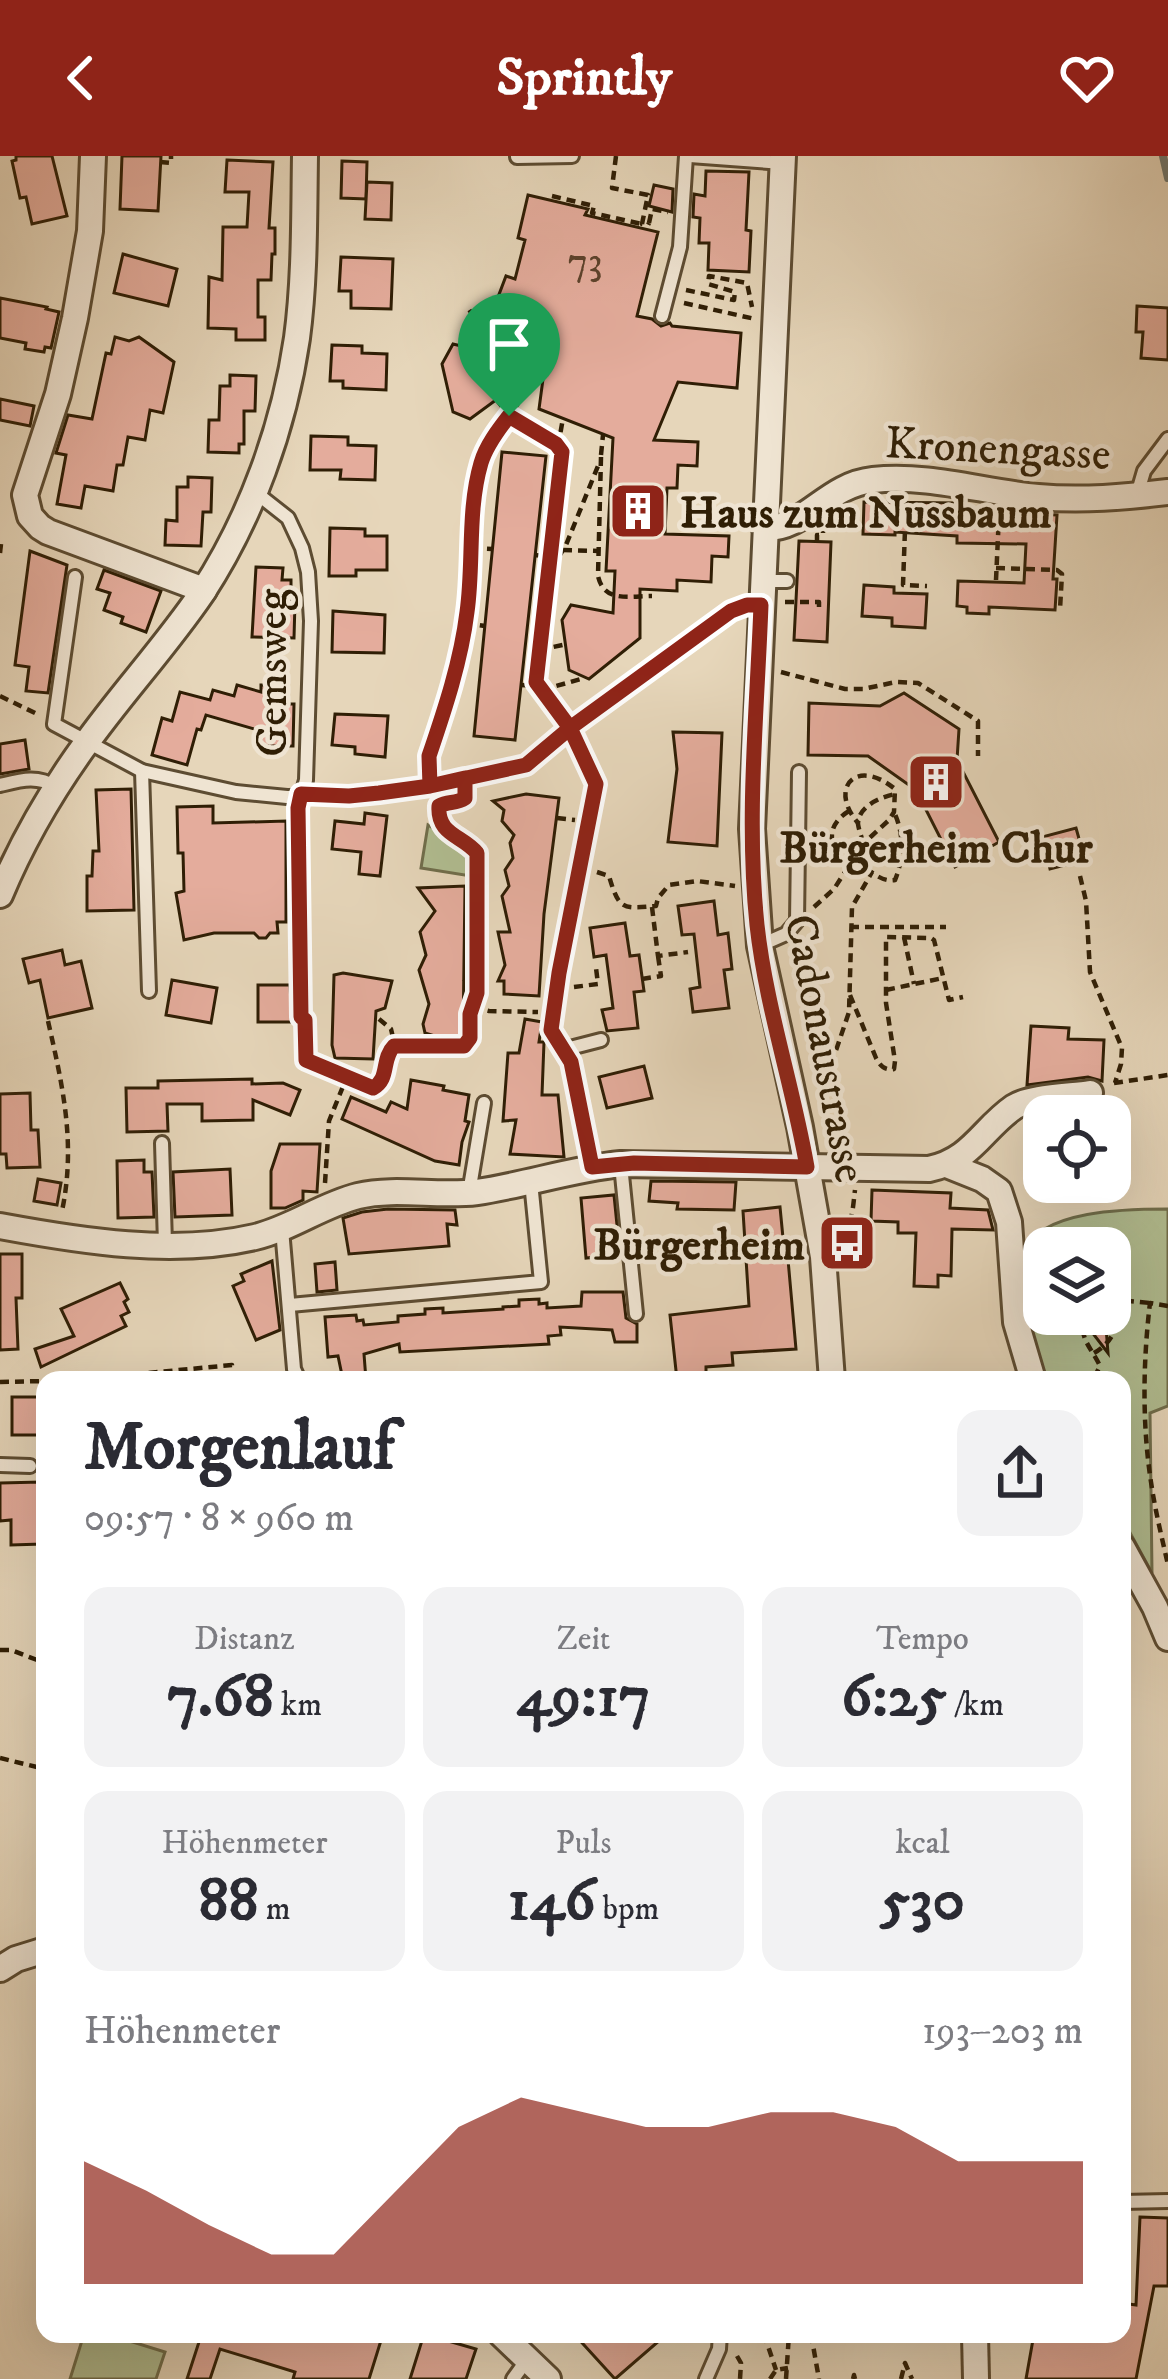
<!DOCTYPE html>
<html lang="de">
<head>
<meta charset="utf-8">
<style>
  :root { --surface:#fff; --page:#f2f2f3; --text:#2b2b33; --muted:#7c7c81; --accent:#8f2418 }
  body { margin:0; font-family:"IM FELL DW Pica",serif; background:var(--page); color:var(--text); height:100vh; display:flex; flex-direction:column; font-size:45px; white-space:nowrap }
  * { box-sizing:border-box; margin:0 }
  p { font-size:39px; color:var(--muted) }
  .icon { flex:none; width:66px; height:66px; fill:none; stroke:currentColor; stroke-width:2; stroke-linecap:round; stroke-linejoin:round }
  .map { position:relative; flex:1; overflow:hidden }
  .sheet { position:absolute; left:36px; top:1215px; width:1095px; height:972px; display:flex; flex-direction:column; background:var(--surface); border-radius:24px; box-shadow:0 12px 48px #0002 }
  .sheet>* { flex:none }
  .fabs { position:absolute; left:1023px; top:939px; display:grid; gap:24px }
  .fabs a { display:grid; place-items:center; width:108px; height:108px; border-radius:24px; background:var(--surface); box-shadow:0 12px 48px #0002; font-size:60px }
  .pin { position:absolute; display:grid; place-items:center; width:102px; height:102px; color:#fff; margin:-123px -51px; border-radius:50% 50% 50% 0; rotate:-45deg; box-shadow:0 0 12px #0007 }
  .pin .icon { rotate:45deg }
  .round { display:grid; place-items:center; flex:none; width:126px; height:126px; border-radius:24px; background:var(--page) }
  .head { display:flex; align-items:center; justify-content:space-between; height:204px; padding:0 48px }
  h1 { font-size:66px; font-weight:700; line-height:90px }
  .figures { display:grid; grid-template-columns:repeat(3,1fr); gap:18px; height:204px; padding:12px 48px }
  .figures div { display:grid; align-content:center; border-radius:24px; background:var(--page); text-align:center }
  .figures b { font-size:60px; font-weight:700 }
  .figures small { font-size:33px; font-weight:400 }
  .figures p { font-size:33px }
  .chart { height:336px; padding:24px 48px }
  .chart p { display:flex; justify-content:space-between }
  .chart svg { width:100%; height:216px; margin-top:12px; fill:var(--accent); opacity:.7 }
  header { display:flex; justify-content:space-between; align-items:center; height:156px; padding:0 48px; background:var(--accent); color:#fff; font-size:54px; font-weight:700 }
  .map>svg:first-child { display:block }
  .green { fill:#b1be92; stroke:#706e4c; stroke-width:3; fill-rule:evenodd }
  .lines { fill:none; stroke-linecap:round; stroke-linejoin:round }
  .stream { stroke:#707973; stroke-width:8 }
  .building { fill:#e4ac9c; stroke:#2f1e05; stroke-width:3 }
  .service-casing { stroke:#5d4c32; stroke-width:18 }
  .minor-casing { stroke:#5d4c32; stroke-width:30 }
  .path { stroke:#2f1e05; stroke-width:4.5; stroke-dasharray:9 6; stroke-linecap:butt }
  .service { stroke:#efe4d2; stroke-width:12 }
  .minor { stroke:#efe4d2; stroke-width:24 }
  .route-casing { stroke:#fff; stroke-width:24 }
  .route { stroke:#8f2418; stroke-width:15 }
  .labels { text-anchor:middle; stroke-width:9; stroke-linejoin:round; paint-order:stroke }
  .number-label { font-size:39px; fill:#5c422b }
  .street-label { font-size:45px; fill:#2f1e05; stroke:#efe4d2 }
  .poi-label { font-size:45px; font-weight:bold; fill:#2f1e05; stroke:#efe4d2; text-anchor:start }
</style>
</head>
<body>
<header><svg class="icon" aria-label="back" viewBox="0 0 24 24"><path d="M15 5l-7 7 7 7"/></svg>Sprintly<svg class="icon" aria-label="heart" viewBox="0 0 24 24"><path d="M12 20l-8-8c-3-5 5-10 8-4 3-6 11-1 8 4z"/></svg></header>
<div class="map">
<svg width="1168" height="2223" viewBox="0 0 1168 2223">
  <rect width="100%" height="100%" fill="#e6d6ba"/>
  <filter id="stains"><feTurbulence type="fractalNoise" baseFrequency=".00167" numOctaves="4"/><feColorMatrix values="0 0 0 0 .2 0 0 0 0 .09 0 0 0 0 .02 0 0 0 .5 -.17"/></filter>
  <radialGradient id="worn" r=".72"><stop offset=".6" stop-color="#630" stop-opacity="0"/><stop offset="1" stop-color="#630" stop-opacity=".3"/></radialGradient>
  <g class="green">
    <path d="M428,669C456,687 472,682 477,721L421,712Z"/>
    <path d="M1168,1053V1250L1150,1257L1152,1417L1122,1362V1224H1045C1036,1205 1033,1182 1028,1161C1025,1146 1017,1111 1023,1097C1039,1053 1130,1053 1168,1053ZM1044,1092H1110V1158H1044Z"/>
    <path d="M84,2178H107L165,2196L156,2223H70Z"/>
  </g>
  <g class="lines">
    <path class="stream" d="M1163,0L1168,22"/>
  </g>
  <g class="building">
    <path d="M16,0H52L67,60L32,68L26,41L20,42L12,5L16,4Z"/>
    <path d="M122,0H161L158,55L120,53Z"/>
    <path d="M227,4L273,6L269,72H275V98H272L271,124H258V161H265V184H236V173L208,172L209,121L222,124L223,71H247L249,36H225Z"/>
    <path d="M342,5L367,6L366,43L341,42Z"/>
    <path d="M706,15L749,16L746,74L751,75L749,116L708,114L709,87H699L700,62L693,61L694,38L705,40Z"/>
    <path d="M367,26L392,27L391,64L365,63Z"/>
    <path d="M654,29L673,33L672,56L649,50Z"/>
    <path d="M528,39L588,53L585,59L658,76L637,160L652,163L661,170L670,167L672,170L741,177L737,232L678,226L654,284L698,286L697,310L678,309L677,332H667L665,378L729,380L728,401L712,400L711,426L677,424V435L640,433V482L589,523L569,514L562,464L571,449L613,457L615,415H606L613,282L539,253L545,208L470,263L453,256L442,208L453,188L478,194L506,120L515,123L525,84L518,82Z"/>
    <path d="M123,98L177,113L168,150L114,137Z"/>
    <path d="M341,101L393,103L391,153L351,152V135H339Z"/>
    <path d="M0,142L47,151L46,153L59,156L51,192L45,191L44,196L25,193L26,187L0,182Z"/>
    <path d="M1137,150L1168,152V204L1141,202L1143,176H1136Z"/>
    <path d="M115,181L129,185L139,181L174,206L163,257L150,254L145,284L128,281L123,309H117L113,335L85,330L81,352L57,348L66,299L56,297L68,259L92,263L106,197L111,198Z"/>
    <path d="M332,189L362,190V197L387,198L386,234L343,232V225H330Z"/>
    <path d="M230,219L256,220L255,255H244V288H239V297L208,296L209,264H219L220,230H230Z"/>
    <path d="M0,243L34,250L30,270L0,264Z"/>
    <path d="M311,280L348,281V289L376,290L375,324L340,323L341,314H310Z"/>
    <path d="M502,296L546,300L515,584L474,580Z"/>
    <path d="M188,321L212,322L211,356H203L201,390L165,389L166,364L177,365V331H188Z"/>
    <path d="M864,346L959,347V354L1057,359L1053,423H1057L1055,454L989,451V458L967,457V451L957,450L958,425L1024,427L1026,388L957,387V380L895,376V379L863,378Z"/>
    <path d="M330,372L365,373V380H387V414H356V420H329Z"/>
    <path d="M799,385L831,386L827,486L794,484Z"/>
    <path d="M30,395L67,409L48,537L26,535L29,511L15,509Z"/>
    <path d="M256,411L283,412L282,424H291V445L295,446L294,482L252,481Z"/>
    <path d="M104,414L161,435L146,476L121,467L123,461L104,454L110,437L97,433Z"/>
    <path d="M864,429L894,431V437L927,438L925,472L892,470V462L862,460Z"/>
    <path d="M333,455L385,459L384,497L332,496Z"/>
    <path d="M237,529L261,536V529H281V548H294L293,590H261V575L206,559L201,574L197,573L187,609L152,599L162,562L172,565L180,536L210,544L213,534L234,540Z"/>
    <path d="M904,537L959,573L957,604L999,686L955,711L916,634L868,600L808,599L809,547L880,550Z"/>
    <path d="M335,558L388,560L385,601L355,598V591L332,589Z"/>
    <path d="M673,576L722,577L717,690L668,686L677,613Z"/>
    <path d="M25,584L29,613L0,618V588Z"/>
    <path d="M131,633L134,754L87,755V720H92L93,695H99L96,634Z"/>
    <path d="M526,638L559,642L544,758L539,840L504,838V825H498L505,809L498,776H510L502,740L509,730L505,714L513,702L510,687L514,679L502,665L504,654L493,645Z"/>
    <path d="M213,650V667L286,665V766H277L278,777H270L266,782H259L254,777H214L184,784L176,737L184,735L183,697H178L177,651Z"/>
    <path d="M365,657L387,660L380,720L359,718L361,696L332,693L335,665L364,668Z"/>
    <path d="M1076,672L1085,704L1050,713L1042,681Z"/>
    <path d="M465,730L463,881L441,882L425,877L423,868L429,848L419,814L426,799L420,776L435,755L418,732Z"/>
    <path d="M714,745L718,779L728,777L732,813L724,814L729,852L693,856L690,833L700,831L694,778L682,779L678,750Z"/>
    <path d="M625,767L630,800L639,799L644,835L634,836L638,872L607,875L602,854L613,852L606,799L594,801L590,772Z"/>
    <path d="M62,794L65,809L81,805L92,852L48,862L40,824L29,827L23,803Z"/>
    <path d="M343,817L392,825L385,852L376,855L373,903L335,902L332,889L334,819Z"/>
    <path d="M172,824L217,832L211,867L166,859Z"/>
    <path d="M258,829H290L292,866H258Z"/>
    <path d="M525,863L542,866L539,886H544L542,939H558L564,1001L510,998L516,964L503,965L508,897H519Z"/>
    <path d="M1031,870L1069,872L1068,883L1104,884L1102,925L1088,921L1027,929Z"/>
    <path d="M644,910L652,942L607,952L599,921Z"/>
    <path d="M252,923V928L283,927L300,934L290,959L253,944V964L202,965V948H167L168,975L127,976L126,932H158V925Z"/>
    <path d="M411,924L444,930L443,934L469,939L465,965L469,966L462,986L459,1009L435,1005L342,963L351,941L386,956L391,946L407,953Z"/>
    <path d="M30,937L31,974H38L40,1011L7,1012L6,998H0V938Z"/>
    <path d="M280,988H320L317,1036L303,1035V1044L285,1052H271V1015Z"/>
    <path d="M144,1004V1016H152L154,1061L118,1062L117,1005Z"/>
    <path d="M230,1013L232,1059L175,1061L173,1016Z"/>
    <path d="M38,1023L61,1027L57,1049L34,1045Z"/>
    <path d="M651,1025L736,1026L734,1054L677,1053L678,1047L649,1045Z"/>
    <path d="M872,1034L951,1037L950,1052L988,1054L993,1074L952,1073L951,1120L938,1119V1131L914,1130L916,1077H898V1066L871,1065Z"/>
    <path d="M614,1039L620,1099L586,1102L581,1042Z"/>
    <path d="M780,1051L783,1082L786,1081L796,1193L732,1197L733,1209L706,1211V1224H677L670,1159L749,1150L743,1055Z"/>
    <path d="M388,1053L455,1054L457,1069L447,1068L449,1090L349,1098L343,1062L362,1056Z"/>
    <path d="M0,1098H22V1142H16L18,1193L0,1194Z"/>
    <path d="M272,1105L280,1174L256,1184L233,1130L244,1125L241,1118Z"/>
    <path d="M335,1106L337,1134L317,1136L315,1108Z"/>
    <path d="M120,1127L128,1143L124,1146L129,1156L121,1160L126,1170L41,1211L35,1193L74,1180L61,1153Z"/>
    <path d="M582,1136H623L626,1162L637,1168V1186H615L612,1174L560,1171L561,1179L548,1180L549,1188L400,1196L399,1188L364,1198L366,1224H343L338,1200L328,1201L325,1161L356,1159L357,1165L363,1164L364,1169L398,1166V1160L425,1158V1153L443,1152V1157L503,1153V1151L519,1150V1144L539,1143V1148L547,1147V1152L581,1150Z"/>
    <path d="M1088,1158H1105L1108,1197L1091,1175Z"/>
    <rect x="12" y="1241" width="33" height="38"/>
    <path d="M41,1326L42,1388L11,1389V1364L0,1365V1327Z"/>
    <path d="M1140,2061L1168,2062V2130H1154L1136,2223H1026L1034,2178H1122V2147L1136,2149Z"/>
    <path d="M187,2178H383L369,2223H293L295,2216L220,2193L210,2223H187L199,2186L186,2182Z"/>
    <path d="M424,2178L476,2193L466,2223H410Z"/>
    <path d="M574,2178H667L615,2223Z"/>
  </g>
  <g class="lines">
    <g class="service-casing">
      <g id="service">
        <path d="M690,0L783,7"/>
        <path d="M517,1L572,0"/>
        <path d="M662,160L680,91L686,0"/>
        <path d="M255,336L288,362L302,392L308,416L311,465L306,624L298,652L301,861"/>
        <path d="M1137,339L1144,315L1168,283"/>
        <path d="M75,421L54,568L142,615L236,636L287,641L349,640L431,630L526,609L570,571L731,455L747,449H761"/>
        <path d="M764,425H787"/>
        <path d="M570,571L596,629L559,817L551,874L571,906L592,1011"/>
        <path d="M142,615L149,835"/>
        <path d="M0,629C21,624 37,619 56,631"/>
        <path d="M761,789L786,778L797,765L799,616"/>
        <path d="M566,893L601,884"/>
        <path d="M162,987L165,1088"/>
        <path d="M621,1009L636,1158"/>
        <path d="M469,1037L484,947"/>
        <path d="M282,1073L294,1213L299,1224"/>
        <path d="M290,1149L541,1126L531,1026"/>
        <path d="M0,1309L30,1310"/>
        <path d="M1122,2046L1168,2045"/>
        <path d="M513,2223L526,2205"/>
        <path d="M706,2223L719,2193L720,2178"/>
      </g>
    </g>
    <g class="minor-casing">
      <g id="minor">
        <path d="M93,0L90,75L75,162L58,238L25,339L30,360L40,371L48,376L204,434"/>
        <path d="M783,0L752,673L760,790L800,971L823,1101L832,1224"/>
        <path d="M765,372C806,373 826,329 873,324C929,318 983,336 1038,341C1082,345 1125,341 1168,336"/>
        <path d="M0,739C22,686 51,636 85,589C122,537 166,490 202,437C251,362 284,271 297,182C305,122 304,60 305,0"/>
        <path d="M947,1009L982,1023L999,1035L1009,1066L1016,1166L1033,1224"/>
        <path d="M0,1070C81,1085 174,1100 255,1081C292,1072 322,1049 358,1040C396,1031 438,1041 477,1036C525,1029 572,1013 621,1008L929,1013C972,1004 982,973 1014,951C1029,941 1071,940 1090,937"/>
        <path d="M1122,1391L1155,1451L1168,1482"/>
        <path d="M0,1813L16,1803L45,1794"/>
        <path d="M501,2178L548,2223"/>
        <path d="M975,2178L976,2223"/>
      </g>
    </g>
    <g class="path">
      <path d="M616,0L612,32L648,39L642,68L648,69L649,67"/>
      <path d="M160,6L171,7V0"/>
      <path d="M552,40L594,50L592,57L642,68"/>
      <path d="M649,67L652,53L668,56"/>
      <path d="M686,134L734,144L735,136L708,128L709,120L747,127L752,151"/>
      <path d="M684,147L755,163"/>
      <path d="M496,243L509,259L556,288L562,296L536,526L560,557"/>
      <path d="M558,291L563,262"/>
      <path d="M601,299L603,279"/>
      <path d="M601,301L598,420C604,447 629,440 652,440"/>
      <path d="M906,346L903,429L927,430"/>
      <path d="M817,386V379H823V373"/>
      <path d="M472,392L492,393"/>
      <path d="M563,394L599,395"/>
      <path d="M0,397L1,388"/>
      <path d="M535,399L551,401"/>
      <path d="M996,412L1057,414L1062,418L1060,453"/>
      <path d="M551,414L566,389L598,310"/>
      <path d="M996,424L999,359"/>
      <path d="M785,446H819V451"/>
      <path d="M465,467L485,470"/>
      <path d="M539,494L567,488"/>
      <path d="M781,516L845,533H863L896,526L918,527L978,565V600"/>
      <path d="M521,529L539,530"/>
      <path d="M542,534L581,523"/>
      <path d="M0,540L39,559"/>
      <path d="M428,614C429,591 440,567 448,544C457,515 464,484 468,453C473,405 466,353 481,306C493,269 545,234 530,191L495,179L486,178L468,152"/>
      <path d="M849,655C824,670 828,694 850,710"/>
      <path d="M557,662L575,664"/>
      <path d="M863,688C862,681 859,675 858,668C858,650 881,641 895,638"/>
      <path d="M854,703C866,711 880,727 895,724C904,703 904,677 894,656"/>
      <path d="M597,716L609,720C619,754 622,753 656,750L658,742L669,729L697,725L735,730"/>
      <path d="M1080,720L1086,745L1090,816L1122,892L1121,908L1115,927"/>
      <path d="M652,751L658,800L688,796"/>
      <path d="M814,751L834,733L863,688L889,664L894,656L895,633C856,601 828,632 858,667"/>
      <path d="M850,771H946"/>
      <path d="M904,781L914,828"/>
      <path d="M464,823L476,836"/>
      <path d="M642,823L661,820L658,800"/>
      <path d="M574,831L598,828L596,812"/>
      <path d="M886,834L943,822"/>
      <path d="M850,839L876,902C880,909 884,915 894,913L895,905L886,847V781L931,782L934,784L949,844L963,841"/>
      <path d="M473,851L489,855L538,856"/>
      <path d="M379,863L391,873L395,890"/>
      <path d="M48,865C63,931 76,988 62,1055"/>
      <path d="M305,876L306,904L373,932C390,923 381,902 395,890H464L468,887L471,858L477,837V697C462,680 436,678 439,650L445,646L458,647L466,639"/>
      <path d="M1114,927L1168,919"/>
      <path d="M822,952L824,930L849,856L852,751L872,716"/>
      <path d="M325,1027L329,965L346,923"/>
      <path d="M841,1079C853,1069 853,1049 855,1034"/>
      <path d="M1110,1143L1150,1147"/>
      <path d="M1168,1150L1150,1147C1143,1205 1142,1268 1151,1326C1155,1354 1162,1382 1168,1409"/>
      <path d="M1084,1158C1078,1182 1091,1191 1100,1210L1093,1224"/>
      <path d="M1094,1197C1113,1186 1123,1167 1110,1148"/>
      <path d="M74,1224L232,1209L233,1224"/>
      <path d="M474,1224H483"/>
      <path d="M0,1226L45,1225"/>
      <path d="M0,1494H11L45,1507"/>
      <path d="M0,1602L45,1613"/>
      <path d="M445,2178V2180"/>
      <path d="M764,2178L776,2214"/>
      <path d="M811,2178L819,2223"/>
      <path d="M737,2200L741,2207L740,2223"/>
      <path d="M770,2223L776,2214L788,2212"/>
      <path d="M786,2223L789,2178"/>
      <path d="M853,2223L854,2219L855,2223"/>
      <path d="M901,2223L905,2207L912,2223"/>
    </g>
    <use href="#service" class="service"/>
    <use href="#minor" class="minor"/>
  </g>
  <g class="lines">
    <g class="route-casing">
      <path id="route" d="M509,260C498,274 486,290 481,307C467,355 474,407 467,456C461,505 445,553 429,600L430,630L465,622V642C456,648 448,645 439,650C437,679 462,679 477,697V837L470,858V882L464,890H394C381,903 390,923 373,932L306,904L305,864L301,861L298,652L301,638L349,640L379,637L430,630L526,609L570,572L596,628L559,817L551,874L571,906L592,1011L634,1007L807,1011C793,930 766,851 757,769C746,663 757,556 761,449H747L731,455L570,572L536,526L562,296L556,288L509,260"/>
    </g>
    <use href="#route" class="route"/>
  </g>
  <defs>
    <g id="building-square" transform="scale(3)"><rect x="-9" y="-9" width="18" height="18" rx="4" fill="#8f2418" stroke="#efe4d2"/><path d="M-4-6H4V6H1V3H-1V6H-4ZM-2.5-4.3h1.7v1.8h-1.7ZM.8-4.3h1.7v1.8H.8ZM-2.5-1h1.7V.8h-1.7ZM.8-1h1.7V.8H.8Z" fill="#fff"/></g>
    <g id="bus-square" transform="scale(3)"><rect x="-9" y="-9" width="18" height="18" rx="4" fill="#8f2418" stroke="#efe4d2"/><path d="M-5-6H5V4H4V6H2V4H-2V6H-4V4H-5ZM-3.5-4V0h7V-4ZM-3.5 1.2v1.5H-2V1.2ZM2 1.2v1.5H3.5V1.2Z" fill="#fff"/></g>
  </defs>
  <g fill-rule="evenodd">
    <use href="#building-square" x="638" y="355"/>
    <use href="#building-square" x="936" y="626"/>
    <use href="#bus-square" x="847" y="1087"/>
  </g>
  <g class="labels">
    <g class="number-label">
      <text x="585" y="118">73</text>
    </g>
    <g class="street-label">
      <text transform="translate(998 291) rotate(3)" y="16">Kronengasse</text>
      <text transform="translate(270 517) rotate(-90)" y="16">Gemsweg</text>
      <text transform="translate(827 892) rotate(79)" y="16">Cadonaustrasse</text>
    </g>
    <g class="poi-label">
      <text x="680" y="371">Haus zum Nussbaum</text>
      <text x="936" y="706" text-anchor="middle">Bürgerheim Chur</text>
      <text x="805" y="1103" text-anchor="end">Bürgerheim</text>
    </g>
  </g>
  <rect width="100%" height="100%" filter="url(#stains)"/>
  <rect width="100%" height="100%" fill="url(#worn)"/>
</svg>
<div class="fabs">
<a><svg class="icon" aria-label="locate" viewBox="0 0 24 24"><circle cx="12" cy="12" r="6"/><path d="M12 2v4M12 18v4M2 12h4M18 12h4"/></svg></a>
<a><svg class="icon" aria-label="layers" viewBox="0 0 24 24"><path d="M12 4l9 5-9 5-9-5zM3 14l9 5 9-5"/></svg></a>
</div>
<div class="pin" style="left:509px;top:260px;background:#1e9e55"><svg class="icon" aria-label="arrive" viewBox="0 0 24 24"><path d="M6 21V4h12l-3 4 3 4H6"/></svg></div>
<section class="sheet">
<div class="head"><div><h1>Morgenlauf</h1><p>09:57 · 8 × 960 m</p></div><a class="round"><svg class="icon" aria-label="share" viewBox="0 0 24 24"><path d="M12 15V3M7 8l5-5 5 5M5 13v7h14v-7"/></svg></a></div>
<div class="figures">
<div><p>Distanz</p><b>7.68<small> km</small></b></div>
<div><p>Zeit</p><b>49:17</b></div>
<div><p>Tempo</p><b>6:25<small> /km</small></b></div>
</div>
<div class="figures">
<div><p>Höhenmeter</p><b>88<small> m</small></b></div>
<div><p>Puls</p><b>146<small> bpm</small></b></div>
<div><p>kcal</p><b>530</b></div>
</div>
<div class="chart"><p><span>Höhenmeter</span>193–203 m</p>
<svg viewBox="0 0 160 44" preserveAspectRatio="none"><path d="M0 44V19L10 25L20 32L30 38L40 38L50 25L60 12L70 6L80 9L90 12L100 12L110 9L120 9L130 12L140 19L150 19L160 19V44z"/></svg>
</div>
</section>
</div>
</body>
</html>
